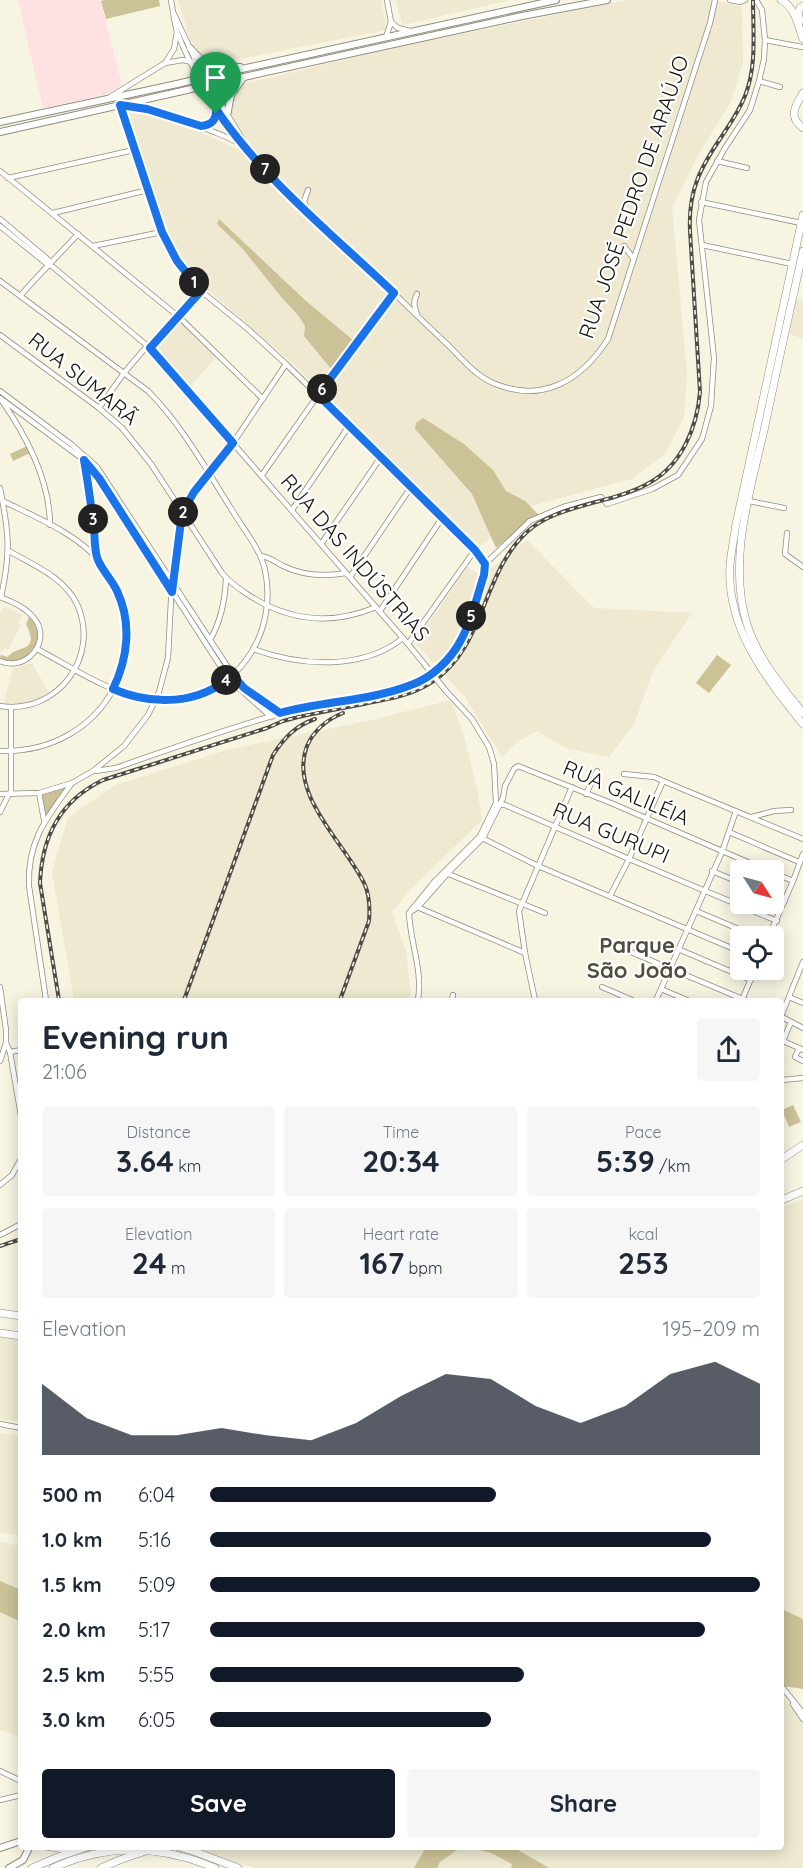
<!DOCTYPE html>
<html lang="en">
<head>
<meta charset="utf-8">
<style>
  :root { --surface:#fff; --page:#f6f6f7; --text:#1f2937; --muted:#747a83; --accent:#111827 }
  body { margin:0; font-family:Quicksand,sans-serif; background:var(--page); color:var(--text); height:100vh; display:flex; flex-direction:column; font-size:22px; white-space:nowrap }
  * { box-sizing:border-box; margin:0 }
  p { font-size:20px; color:var(--muted) }
  .icon { flex:none; width:33px; height:33px; fill:none; stroke:currentColor; stroke-width:2; stroke-linecap:round; stroke-linejoin:round }
  .map { position:relative; flex:1; overflow:hidden }
  .drawer { position:absolute; left:18px; top:998px; width:766px; height:852px; display:flex; flex-direction:column; background:var(--surface); border-radius:6px; box-shadow:0 3px 15px #0003 }
  .drawer>* { flex:none }
  .needle { width:39px; rotate:126deg }
  .tools { position:absolute; left:730px; top:860px; display:grid; gap:12px }
  .tools a { display:grid; place-items:center; width:54px; height:54px; border-radius:6px; background:var(--surface); box-shadow:0 3px 15px #0003; font-size:30px }
  .pin { position:absolute; display:grid; place-items:center; width:51px; height:51px; color:#fff; margin:-62px -26px; border-radius:50% 50% 50% 0; rotate:-45deg; box-shadow:0 0 6px #0007 }
  .pin .icon { rotate:45deg }
  .km { position:absolute; width:30px; height:30px; margin:-15px; border-radius:50%; background:#222; color:#fff; font-size:16px; line-height:30px; text-align:center }
  .round { display:grid; place-items:center; flex:none; width:63px; height:63px; border-radius:6px; background:var(--page) }
  .overview { display:flex; align-items:center; justify-content:space-between; height:102px; padding:0 24px }
  h1 { font-size:33px; font-weight:800; line-height:45px }
  .figures { display:grid; grid-template-columns:repeat(3,1fr); gap:9px; height:102px; padding:6px 24px }
  .figures div { display:grid; align-content:center; border-radius:6px; background:var(--page); text-align:center }
  .figures b { font-size:30px; font-weight:800 }
  .figures small { font-size:16px; font-weight:400 }
  .figures p { font-size:16px }
  .chart { height:168px; padding:12px 24px }
  .chart p { display:flex; justify-content:space-between }
  .chart svg { width:100%; height:108px; margin-top:6px; fill:var(--accent); opacity:.7 }
  .button { display:flex; gap:12px; margin-top:auto; padding:12px 24px }
  .button a { flex:1; height:69px; border-radius:6px; background:var(--accent); color:#fff; font-size:24px; font-weight:800; line-height:69px; text-align:center }
  .button a+a { background:var(--page); color:var(--text) }
  ul { padding:0 24px; list-style:none; font-size:20px }
  li { display:grid; grid-template-columns:96px 72px 1fr; align-items:center; height:45px }
  li i { height:15px; border-radius:8px; background:var(--accent) }
  .map>svg:first-child { display:block }
  .built { fill:#eee9d0 }
  .medical { fill:#fde1e3 }
  .green { fill:#cbc297 }
  .lines { fill:none; stroke-linecap:round; stroke-linejoin:round }
  .minor-casing { stroke:#908d7d; stroke-width:6 }
  .major-casing { stroke:#908d7d; stroke-width:8 }
  .highway-casing { stroke:#908d7d; stroke-width:8 }
  .minor { stroke:#fff; stroke-width:4.5 }
  .major { stroke:#fff; stroke-width:6 }
  .highway { stroke:#fff; stroke-width:7 }
  .rail-casing { stroke:#4e4c43; stroke-width:4 }
  .rail { stroke:#fff; stroke-width:1.5; stroke-dasharray:4.5; stroke-linecap:butt }
  .minor-bridge-casing { stroke:#908d7d; stroke-width:6; stroke-linecap:butt }
  .major-bridge-casing { stroke:#908d7d; stroke-width:8; stroke-linecap:butt }
  .minor-bridge { stroke:#fff; stroke-width:4.5 }
  .major-bridge { stroke:#fff; stroke-width:6 }
  .route-casing { stroke:#fff; stroke-width:12 }
  .route { stroke:#1a73e8; stroke-width:8 }
  .labels { text-anchor:middle; stroke-width:4.5; stroke-linejoin:round; paint-order:stroke }
  .street-label { font-size:21px; fill:#15140e; stroke:#fff }
  .neighbourhood-label { font-size:22px; font-weight:bold; fill:#504d3e; stroke:#fff }
</style>
</head>
<body>
<div class="map">
<svg width="803" height="1868" viewBox="0 0 803 1868">
  <rect width="100%" height="100%" fill="#f7f4e2"/>
  <g class="built">
    <path d="M178,0H381L387,30L239,59L205,58L191,42Z"/>
    <path d="M396,0H511L402,25Z"/>
    <path d="M628,0H714L742,7L743,62L731,102L701,150L672,207L687,374L684,417L665,454L632,479L527,507L479,547L290,361L204,287L181,260L165,231L125,114L126,109L147,113L196,130L242,151L247,147L214,91L397,47Z"/>
    <path d="M792,299L803,301V338L785,333Z"/>
    <path d="M179,321L216,357L190,387L156,349Z"/>
    <path d="M527,540L594,608L692,613L653,671L634,724L609,757L568,749L537,731L517,742L502,757L465,697L415,643L467,567L477,573L489,570Z"/>
    <path d="M4,606L22,615L18,622L21,625L8,650L5,648L0,654V614Z"/>
    <path d="M32,663L50,695L36,702L12,705L4,704L12,669Z"/>
    <path d="M451,700L464,736L477,789L482,820L410,890L392,912L406,951L411,993L409,1000H74L52,872L68,818L115,785L230,749L372,720Z"/>
    <path d="M803,1199V1619L782,1609V1207Z"/>
    <path d="M0,1336L21,1338V1422L0,1419Z"/>
    <path d="M0,1433L21,1436V1536L0,1532Z"/>
    <path d="M0,1542L21,1546V1737L0,1730Z"/>
    <path d="M782,1695L803,1723V1868H255L183,1847L782,1846Z"/>
  </g>
  <path class="medical" d="M18,0H100L122,85L104,95L43,108Z"/>
  <g class="green">
    <path d="M104,0H159L160,6L106,19L101,1Z"/>
    <path d="M219,219L306,301L353,340L332,370L304,336L305,326L297,314L283,299L242,248L217,224Z"/>
    <path d="M423,418L464,444L493,470L506,491L525,501L539,515L496,548L472,494L415,429L416,423Z"/>
    <path d="M27,446L30,453L13,461L10,454Z"/>
    <path d="M29,617C49,634 33,666 9,662C6,661 3,659 0,658L1,655L8,657C17,644 41,654 26,624Z"/>
    <path d="M717,655L731,665L709,693L696,683Z"/>
    <path d="M67,787L45,816L41,793Z"/>
    <path d="M793,1105L801,1122L789,1127L782,1110Z"/>
    <path d="M0,1581L21,1590V1622L0,1612Z"/>
    <path d="M782,1609L803,1619V1689L783,1686L782,1683Z"/>
    <path d="M426,1847V1846L461,1847L440,1862L437,1868H414Z"/>
    <path d="M469,1847H513L549,1868H511L512,1864L491,1853Z"/>
  </g>
  <g class="lines">
    <g class="minor-casing">
      <g id="minor">
        <path d="M171,0C173,11 174,21 177,32C192,71 215,108 240,141"/>
        <path d="M730,0L740,2L745,0"/>
        <path d="M174,14L199,68L249,150"/>
        <path d="M391,22L398,28L410,31"/>
        <path d="M386,37L391,22L387,0"/>
        <path d="M765,40L802,47"/>
        <path d="M165,63L183,60L192,62"/>
        <path d="M759,81L780,87"/>
        <path d="M110,97L165,63L174,49L177,32"/>
        <path d="M120,105L162,232L177,261L186,274L201,291L249,330L286,364L479,554L485,564"/>
        <path d="M124,105C153,110 180,119 207,129C218,134 229,137 240,144C254,153 274,179 287,192C323,227 361,260 396,295C413,312 431,329 448,345C462,359 475,375 493,383C542,404 581,381 608,339L710,23L715,0"/>
        <path d="M201,126C212,125 217,120 216,109"/>
        <path d="M717,161L747,168"/>
        <path d="M0,171L179,317L263,399"/>
        <path d="M8,178L134,150"/>
        <path d="M701,202L801,223"/>
        <path d="M307,209L304,201L308,190"/>
        <path d="M53,213L148,190"/>
        <path d="M0,219L51,262"/>
        <path d="M0,226L47,264L53,267L150,348L408,644L425,665"/>
        <path d="M702,245L792,264"/>
        <path d="M93,246L162,232"/>
        <path d="M624,246L633,258"/>
        <path d="M0,281L148,391C182,425 206,469 232,510C243,529 260,548 265,570C277,627 245,687 185,698C171,700 159,702 145,699C106,691 71,667 37,649"/>
        <path d="M417,294C413,302 414,306 417,314"/>
        <path d="M21,295C39,274 59,255 78,234"/>
        <path d="M0,335L99,408L122,428L151,464L222,573C229,582 238,588 247,594C288,621 331,626 376,607"/>
        <path d="M150,348L201,291"/>
        <path d="M0,391L72,445L97,467L233,675L244,688L281,713"/>
        <path d="M0,398L84,460L99,478L228,678L271,717"/>
        <path d="M2,401C27,437 50,481 50,525"/>
        <path d="M99,408L124,373L147,346"/>
        <path d="M84,460L97,559"/>
        <path d="M262,475L318,395L394,293"/>
        <path d="M0,488C9,533 11,552 1,597"/>
        <path d="M749,501L784,508"/>
        <path d="M292,510L349,426"/>
        <path d="M787,533L785,554L803,567"/>
        <path d="M321,544L381,457"/>
        <path d="M261,556C270,557 275,562 283,566C304,576 324,577 346,573"/>
        <path d="M485,564L530,521L563,507L601,497L607,504L652,489L678,475L702,439L711,406L714,358L699,220L706,182L725,148L750,110L759,81L764,59L765,40L762,10L756,0"/>
        <path d="M350,577L411,487"/>
        <path d="M0,597C11,601 26,608 33,617C54,640 26,673 0,661"/>
        <path d="M380,611L442,518"/>
        <path d="M210,640C221,621 225,601 226,579"/>
        <path d="M408,644L475,550"/>
        <path d="M253,649C300,666 362,671 403,638"/>
        <path d="M0,706C57,715 101,657 77,604C64,577 33,565 9,551"/>
        <path d="M11,708V794"/>
        <path d="M0,751C106,754 164,645 99,561C78,534 33,516 3,501"/>
        <path d="M95,771L116,768C172,748 229,728 286,712C337,697 400,702 442,665C467,643 474,606 484,575L485,564"/>
        <path d="M624,774L654,777L663,781L803,839"/>
        <path d="M39,793L44,820"/>
        <path d="M0,794L39,793L72,783L93,771L124,746L148,715L159,692L168,658L172,580L182,513L194,492L233,443L286,364"/>
        <path d="M586,794L597,771"/>
        <path d="M498,804L505,805L629,859L777,921"/>
        <path d="M0,812L9,794"/>
        <path d="M752,817L774,811L791,810"/>
        <path d="M729,832L799,862"/>
        <path d="M482,838L538,866L741,952"/>
        <path d="M712,871L741,883"/>
        <path d="M446,873L545,913"/>
        <path d="M774,873L793,881"/>
        <path d="M610,896L629,859L663,781"/>
        <path d="M774,897L785,901"/>
        <path d="M417,907L525,953"/>
        <path d="M696,911L755,936"/>
        <path d="M409,913L418,907L447,874L483,838L503,798L505,786L514,769L518,766L611,803L766,870"/>
        <path d="M769,936L793,881L803,854"/>
        <path d="M614,945L745,1000"/>
        <path d="M678,949L751,980"/>
        <path d="M0,987L6,1030V1043L10,1052L21,1116"/>
        <path d="M602,987L632,1000"/>
        <path d="M661,989L687,1000"/>
        <path d="M789,997L803,1003"/>
        <path d="M46,1000L29,886C27,842 46,818 72,783"/>
        <path d="M418,1000C423,970 410,942 409,913L435,881L480,836L496,803L494,764L489,747L472,719L446,691"/>
        <path d="M452,1000L453,995"/>
        <path d="M535,1000L525,953L519,911L572,787"/>
        <path d="M656,1000L722,852L736,811"/>
        <path d="M742,1000L755,969"/>
        <path d="M782,1014L803,962"/>
        <path d="M782,1017L803,1028"/>
        <path d="M783,1041L799,1048"/>
        <path d="M782,1043L791,1022"/>
        <path d="M803,1050L799,1048L795,1057L803,1061"/>
        <path d="M10,1052L21,1050"/>
        <path d="M0,1061L6,1043"/>
        <path d="M782,1080L803,1078"/>
        <path d="M0,1185L12,1175L21,1159"/>
        <path d="M0,1235L21,1224"/>
        <path d="M0,1424L21,1428"/>
        <path d="M782,1687L803,1713"/>
        <path d="M793,1704L803,1719"/>
        <path d="M0,1771L21,1781"/>
        <path d="M0,1800L21,1795"/>
      </g>
    </g>
    <g class="major-casing">
      <g id="major">
        <path d="M190,48C208,69 214,67 240,67"/>
        <path d="M219,74L556,0"/>
        <path d="M221,82L522,16L607,0"/>
        <path d="M227,116L231,95L243,78"/>
        <path d="M0,122L177,84"/>
        <path d="M0,132L178,92"/>
        <path d="M0,1848L21,1841"/>
        <path d="M9,1868L23,1860L30,1846"/>
      </g>
    </g>
    <g class="highway-casing">
      <g id="highway">
        <path d="M781,0C795,7 798,25 803,39"/>
        <path d="M800,21L798,13L800,8L803,6"/>
        <path d="M803,93C795,106 788,117 803,128"/>
        <path d="M803,215L736,524C734,538 731,552 730,565C726,628 766,678 803,724"/>
        <path d="M803,251C790,310 777,368 765,426C751,489 727,560 747,624C757,657 782,687 803,713"/>
        <path d="M782,1159L803,1145"/>
        <path d="M782,1200L803,1191"/>
        <path d="M0,1313L21,1316"/>
        <path d="M0,1333L21,1336"/>
        <path d="M45,1846L64,1849L76,1847"/>
        <path d="M176,1846L196,1852L238,1868"/>
        <path d="M32,1868L58,1857L90,1846"/>
        <path d="M53,1868C107,1843 161,1845 215,1868"/>
        <path d="M101,1868L122,1859L143,1852"/>
      </g>
    </g>
    <use href="#minor" class="minor"/>
    <use href="#major" class="major"/>
    <use href="#highway" class="highway"/>
    <g class="rail-casing">
      <g id="rail">
        <path d="M59,1000L40,883C42,836 60,801 103,780L267,728L283,721C311,713 340,709 368,703C390,699 412,695 432,682C486,647 481,573 528,531C544,517 564,511 585,505C606,499 630,494 649,483C682,465 697,427 700,392L690,231C688,191 700,168 722,136C730,124 739,111 745,96C757,66 753,32 753,0"/>
        <path d="M184,1000L273,755C284,738 295,726 315,719"/>
        <path d="M340,1000L369,921C370,908 370,897 365,885C346,844 288,795 307,746C314,730 326,720 343,713"/>
        <path d="M0,1246L21,1239"/>
      </g>
    </g>
    <use href="#rail" class="rail"/>
    <g class="minor-bridge-casing">
      <path id="minor-bridge" d="M425,665L446,691"/>
    </g>
    <g class="major-bridge-casing">
      <g id="major-bridge">
        <path d="M177,84L219,74"/>
        <path d="M178,92L221,82"/>
      </g>
    </g>
    <use href="#minor-bridge" class="minor-bridge"/>
    <use href="#major-bridge" class="major-bridge"/>
  </g>
  <g class="lines">
    <g class="route-casing">
      <path id="route" d="M120,105L147,109L201,126C212,125 217,119 216,109C264,180 333,235 394,293L318,395L475,550L485,564L484,575C477,596 472,620 461,640C451,659 432,678 411,685C370,701 323,701 280,713L244,688L233,675C199,705 153,706 113,689C128,658 132,623 117,591C112,580 102,570 98,560C94,551 95,538 94,528C91,505 88,482 84,460L99,478L172,592L182,513L194,492L233,443L150,348L201,291L177,261L162,232Z"/>
    </g>
    <use href="#route" class="route"/>
  </g>
  <g class="labels">
    <g class="street-label">
      <text transform="translate(634 197) rotate(-71)" y="7">RUA JOSÉ PEDRO DE ARAÚJO</text>
      <text transform="translate(83 379) rotate(39)" y="7">RUA SUMARÃ</text>
      <text transform="translate(355 558) rotate(49)" y="7">RUA DAS INDÚSTRIAS</text>
      <text transform="translate(626 793) rotate(23)" y="7">RUA GALILÉIA</text>
      <text transform="translate(611 833) rotate(23)" y="7">RUA GURUPI</text>
    </g>
    <g class="neighbourhood-label">
      <text x="637" y="953">Parque<tspan x="637" dy="25">São João</tspan></text>
    </g>
  </g>
</svg>
<div class="tools">
<a><svg class="needle" viewBox="-14 -14 28 28"><path d="M0-13l5 13h-10z" fill="#e53935"/><path d="M0 13l5-13h-10z" fill="#747a83"/></svg></a>
<a><svg class="icon" aria-label="locate" viewBox="0 0 24 24"><circle cx="12" cy="12" r="6"/><path d="M12 2v4M12 18v4M2 12h4M18 12h4"/></svg></a>
</div>
<div class="pin" style="left:216px;top:114px;background:#1e9e55"><svg class="icon" aria-label="arrive" viewBox="0 0 24 24"><path d="M6 21V4h12l-3 4 3 4H6"/></svg></div>
<b class="km" style="left:194px;top:282px">1</b>
<b class="km" style="left:183px;top:512px">2</b>
<b class="km" style="left:93px;top:519px">3</b>
<b class="km" style="left:226px;top:680px">4</b>
<b class="km" style="left:471px;top:616px">5</b>
<b class="km" style="left:322px;top:389px">6</b>
<b class="km" style="left:265px;top:169px">7</b>
<section class="drawer">
<div class="overview"><div><h1>Evening run</h1><p>21:06</p></div><a class="round"><svg class="icon" aria-label="share" viewBox="0 0 24 24"><path d="M12 15V3M7 8l5-5 5 5M5 13v7h14v-7"/></svg></a></div>
<div class="figures">
<div><p>Distance</p><b>3.64<small> km</small></b></div>
<div><p>Time</p><b>20:34</b></div>
<div><p>Pace</p><b>5:39<small> /km</small></b></div>
</div>
<div class="figures">
<div><p>Elevation</p><b>24<small> m</small></b></div>
<div><p>Heart rate</p><b>167<small> bpm</small></b></div>
<div><p>kcal</p><b>253</b></div>
</div>
<div class="chart"><p><span>Elevation</span>195–209 m</p>
<svg viewBox="0 0 160 44" preserveAspectRatio="none"><path d="M0 44V15L10 29L20 36L30 36L40 33L50 36L60 38L70 31L80 20L90 11L100 13L110 24L120 31L130 24L140 11L150 6L160 15V44z"/></svg>
</div>
<ul>
<li><b>500 m</b>6:04<i style="width:52%"></i></li>
<li><b>1.0 km</b>5:16<i style="width:91%"></i></li>
<li><b>1.5 km</b>5:09<i style="width:100%"></i></li>
<li><b>2.0 km</b>5:17<i style="width:90%"></i></li>
<li><b>2.5 km</b>5:55<i style="width:57%"></i></li>
<li><b>3.0 km</b>6:05<i style="width:51%"></i></li>
</ul>
<div class="button"><a>Save</a><a>Share</a></div>
</section>
</div>
</body>
</html>
